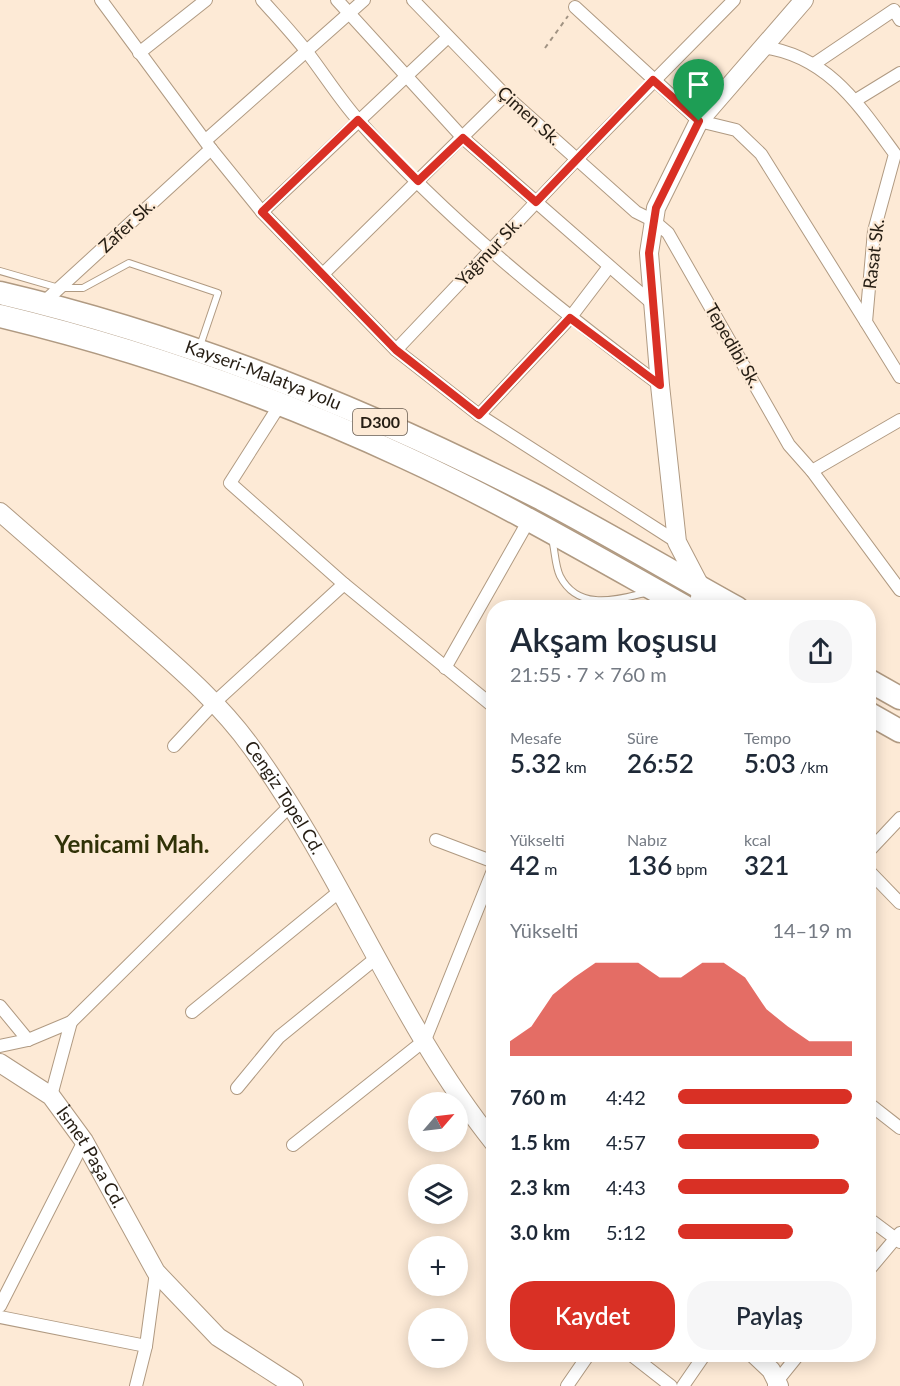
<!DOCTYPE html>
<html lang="tr">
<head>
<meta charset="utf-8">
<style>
  :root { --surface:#fff; --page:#f6f6f7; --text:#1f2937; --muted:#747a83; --accent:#d93025 }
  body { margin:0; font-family:Lato,sans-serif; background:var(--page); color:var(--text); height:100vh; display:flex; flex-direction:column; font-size:22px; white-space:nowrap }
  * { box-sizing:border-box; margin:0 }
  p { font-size:20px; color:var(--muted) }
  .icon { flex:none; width:33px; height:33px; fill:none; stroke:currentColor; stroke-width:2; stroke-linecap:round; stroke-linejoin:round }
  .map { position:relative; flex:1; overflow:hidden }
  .drawer { position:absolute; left:486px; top:600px; width:390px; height:762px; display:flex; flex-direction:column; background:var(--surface); border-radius:24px; box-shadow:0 3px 15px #0003 }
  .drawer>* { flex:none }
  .needle { width:39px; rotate:62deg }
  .controls { position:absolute; left:408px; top:1092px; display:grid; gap:12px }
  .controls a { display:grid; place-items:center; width:60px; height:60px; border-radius:50%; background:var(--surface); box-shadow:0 3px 15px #0003; font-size:30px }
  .pin { position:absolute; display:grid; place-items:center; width:51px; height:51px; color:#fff; margin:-62px -26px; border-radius:50% 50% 50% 0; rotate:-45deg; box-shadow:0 0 6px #0007 }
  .pin .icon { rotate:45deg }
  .round { display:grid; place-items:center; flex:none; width:63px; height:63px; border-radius:24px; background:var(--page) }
  .headline { display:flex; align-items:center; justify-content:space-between; height:102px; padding:0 24px }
  h1 { font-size:33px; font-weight:600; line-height:45px }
  .figures { display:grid; grid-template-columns:repeat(3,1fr); gap:9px; height:102px; padding:6px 24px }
  .figures div { display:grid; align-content:center }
  .figures b { font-size:26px; font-weight:600 }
  .figures small { font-size:16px; font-weight:400 }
  .figures p { font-size:16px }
  .chart { height:168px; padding:12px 24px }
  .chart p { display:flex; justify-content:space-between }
  .chart svg { width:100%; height:108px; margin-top:6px; fill:var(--accent); opacity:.7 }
  .primary-button { display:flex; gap:12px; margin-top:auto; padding:12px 24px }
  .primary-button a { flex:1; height:69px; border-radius:24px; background:var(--accent); color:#fff; font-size:24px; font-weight:600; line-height:69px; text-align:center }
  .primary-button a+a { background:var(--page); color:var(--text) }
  ul { padding:0 24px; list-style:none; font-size:20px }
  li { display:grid; grid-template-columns:96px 72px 1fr; align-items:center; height:45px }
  li i { height:15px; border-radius:8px; background:var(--accent) }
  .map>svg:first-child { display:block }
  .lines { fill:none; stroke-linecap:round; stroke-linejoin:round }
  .lane-casing { stroke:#b09a82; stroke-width:8 }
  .street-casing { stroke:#b09a82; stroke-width:14 }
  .secondary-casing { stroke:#b09a82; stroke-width:20 }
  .highway-casing { stroke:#b09a82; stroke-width:25 }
  .path { stroke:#a19383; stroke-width:2; stroke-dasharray:4.5 4.5; stroke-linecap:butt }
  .lane { stroke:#fff; stroke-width:6 }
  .street { stroke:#fff; stroke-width:12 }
  .secondary { stroke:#fff; stroke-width:18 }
  .highway { stroke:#fff; stroke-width:22 }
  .route-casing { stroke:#fff; stroke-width:12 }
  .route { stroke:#d93025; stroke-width:8 }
  .labels { text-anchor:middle; stroke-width:4.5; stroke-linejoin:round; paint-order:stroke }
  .shield { fill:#fdead6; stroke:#665a4e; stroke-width:1.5 }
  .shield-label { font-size:16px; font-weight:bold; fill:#251d13 }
  .street-label { font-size:18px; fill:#251d13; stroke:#fdead6 }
  .district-label { font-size:24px; font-weight:bold; fill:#303207; stroke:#fdead6 }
</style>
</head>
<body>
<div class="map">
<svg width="900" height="1386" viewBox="0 0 900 1386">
  <rect width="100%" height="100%" fill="#fdead6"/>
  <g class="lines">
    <g class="lane-casing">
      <g id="lane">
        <path d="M0,271L59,288H83L129,263L218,293L200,346"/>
        <path d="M552,539C555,550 555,566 560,576C578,611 615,600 645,593"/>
      </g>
    </g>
    <g class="street-casing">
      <g id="street">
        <path d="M101,0L211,149L262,212L396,350L479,415L677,542"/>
        <path d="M262,0C277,17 293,34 307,52C324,74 340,100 359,121C448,221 554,306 660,385"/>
        <path d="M337,0L463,138L654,305"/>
        <path d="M413,0L505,95L636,212L654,221L668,233L789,445L812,471L900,590"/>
        <path d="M575,7L699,121L736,130L761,154L866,322"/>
        <path d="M763,47C828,56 859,105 895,154L874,231L866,322L900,377"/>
        <path d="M139,53L206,0"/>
        <path d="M814,64L894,10L900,20"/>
        <path d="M856,100L900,73"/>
        <path d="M206,140L364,0"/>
        <path d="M262,212L448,37"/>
        <path d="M323,274L505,95"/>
        <path d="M43,303L211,149"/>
        <path d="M396,350L577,159L734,0"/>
        <path d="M281,403L230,483L344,584L494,707"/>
        <path d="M479,415L570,318L608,268"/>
        <path d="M812,471L900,420"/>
        <path d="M445,668L529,520"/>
        <path d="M174,746L215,702L344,584"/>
        <path d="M436,840L494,862"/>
        <path d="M868,852L900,818"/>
        <path d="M868,870L900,903"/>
        <path d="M0,1006L28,1040"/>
        <path d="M192,1012L340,891"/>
        <path d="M0,1046L28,1040L71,1022L291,805"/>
        <path d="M237,1088L279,1037L375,959"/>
        <path d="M51,1096L71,1022"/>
        <path d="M868,1103L900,1128"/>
        <path d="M293,1145L425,1040L494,868"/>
        <path d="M868,1218L900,1242"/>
        <path d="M868,1271L900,1233"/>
        <path d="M0,1306L84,1141"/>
        <path d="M0,1317L146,1346"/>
        <path d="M630,1354L671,1386"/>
        <path d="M774,1385L799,1354"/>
        <path d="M136,1386L146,1346L156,1272"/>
        <path d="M567,1386L589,1354"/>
        <path d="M683,1386L705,1354"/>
      </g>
    </g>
    <g class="secondary-casing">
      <g id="secondary">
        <path id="s1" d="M0,512C45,551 89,590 134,629C176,666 219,702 252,748C343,873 397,1022 494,1143"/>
        <path d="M699,608L701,588L677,542L660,385L649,253L656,208L699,121L804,0"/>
        <path id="s2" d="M0,1063L51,1096L84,1141L156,1272L218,1337L294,1386"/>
        <path d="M754,1354L771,1370L779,1386"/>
      </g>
    </g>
    <g class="highway-casing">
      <g id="highway">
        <path id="s3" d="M0,293C188,337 366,409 538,497C605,532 670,571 737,608"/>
        <path d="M0,316C141,350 275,397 406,458C502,502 594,556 687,608"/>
        <path d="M868,680L900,698"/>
        <path d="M868,713L900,731"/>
      </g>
    </g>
    <path class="path" d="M545,48L568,16"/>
    <use href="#lane" class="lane"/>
    <use href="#street" class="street"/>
    <use href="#secondary" class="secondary"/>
    <use href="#highway" class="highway"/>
  </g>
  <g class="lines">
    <g class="route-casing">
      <path id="route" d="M653,80L699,121L656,208L649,253L660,385L570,318L479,415L396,350L262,212L358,120L418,181L463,138L536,202Z"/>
    </g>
    <use href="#route" class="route"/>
  </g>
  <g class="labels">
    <rect class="shield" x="353" y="409" width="54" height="26" rx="4.5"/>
    <g class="shield-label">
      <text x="380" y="428">D300</text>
    </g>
    <g class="street-label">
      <text transform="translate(529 116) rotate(42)" y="6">Çimen Sk.</text>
      <text transform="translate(127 226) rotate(-43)" y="6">Zafer Sk.</text>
      <text transform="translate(489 252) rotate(-47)" y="6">Yağmur Sk.</text>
      <text transform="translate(874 254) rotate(-83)" y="6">Rasat Sk.</text>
      <text transform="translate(733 346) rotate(60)" y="6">Tepedibi Sk.</text>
      <text dy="6" stroke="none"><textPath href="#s3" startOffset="276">Kayseri-Malatya yolu</textPath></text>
      <text dy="6" stroke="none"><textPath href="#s1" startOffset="405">Cengiz Topel Cd.</textPath></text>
      <text dy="6" stroke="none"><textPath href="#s2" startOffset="134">İsmet Paşa Cd.</textPath></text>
    </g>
    <g class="district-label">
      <text x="132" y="853">Yenicami Mah.</text>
    </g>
  </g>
</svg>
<div class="controls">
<a><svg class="needle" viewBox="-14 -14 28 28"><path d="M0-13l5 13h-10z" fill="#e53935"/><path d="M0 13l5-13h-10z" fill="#747a83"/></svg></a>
<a><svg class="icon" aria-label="layers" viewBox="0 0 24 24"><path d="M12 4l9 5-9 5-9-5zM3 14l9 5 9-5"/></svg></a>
<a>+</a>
<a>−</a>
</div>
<div class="pin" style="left:699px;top:121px;background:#1e9e55"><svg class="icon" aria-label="arrive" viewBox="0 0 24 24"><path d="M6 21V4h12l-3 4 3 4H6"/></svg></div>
<section class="drawer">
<div class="headline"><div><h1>Akşam koşusu</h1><p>21:55 · 7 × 760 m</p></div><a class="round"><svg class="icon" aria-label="share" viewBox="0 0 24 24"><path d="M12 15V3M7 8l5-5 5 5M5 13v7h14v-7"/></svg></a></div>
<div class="figures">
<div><p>Mesafe</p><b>5.32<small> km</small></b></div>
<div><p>Süre</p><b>26:52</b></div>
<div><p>Tempo</p><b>5:03<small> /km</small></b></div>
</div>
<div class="figures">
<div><p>Yükselti</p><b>42<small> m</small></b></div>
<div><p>Nabız</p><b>136<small> bpm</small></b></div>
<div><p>kcal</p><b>321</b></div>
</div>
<div class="chart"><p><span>Yükselti</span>14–19 m</p>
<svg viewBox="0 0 160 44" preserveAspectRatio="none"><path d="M0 44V38L10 32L20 19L30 12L40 6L50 6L60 6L70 12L80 12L90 6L100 6L110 12L120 25L130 32L140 38L150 38L160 38V44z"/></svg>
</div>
<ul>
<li><b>760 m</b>4:42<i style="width:100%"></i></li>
<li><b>1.5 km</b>4:57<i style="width:81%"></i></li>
<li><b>2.3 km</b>4:43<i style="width:98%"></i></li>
<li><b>3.0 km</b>5:12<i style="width:66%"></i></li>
</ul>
<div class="primary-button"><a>Kaydet</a><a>Paylaş</a></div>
</section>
</div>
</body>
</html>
